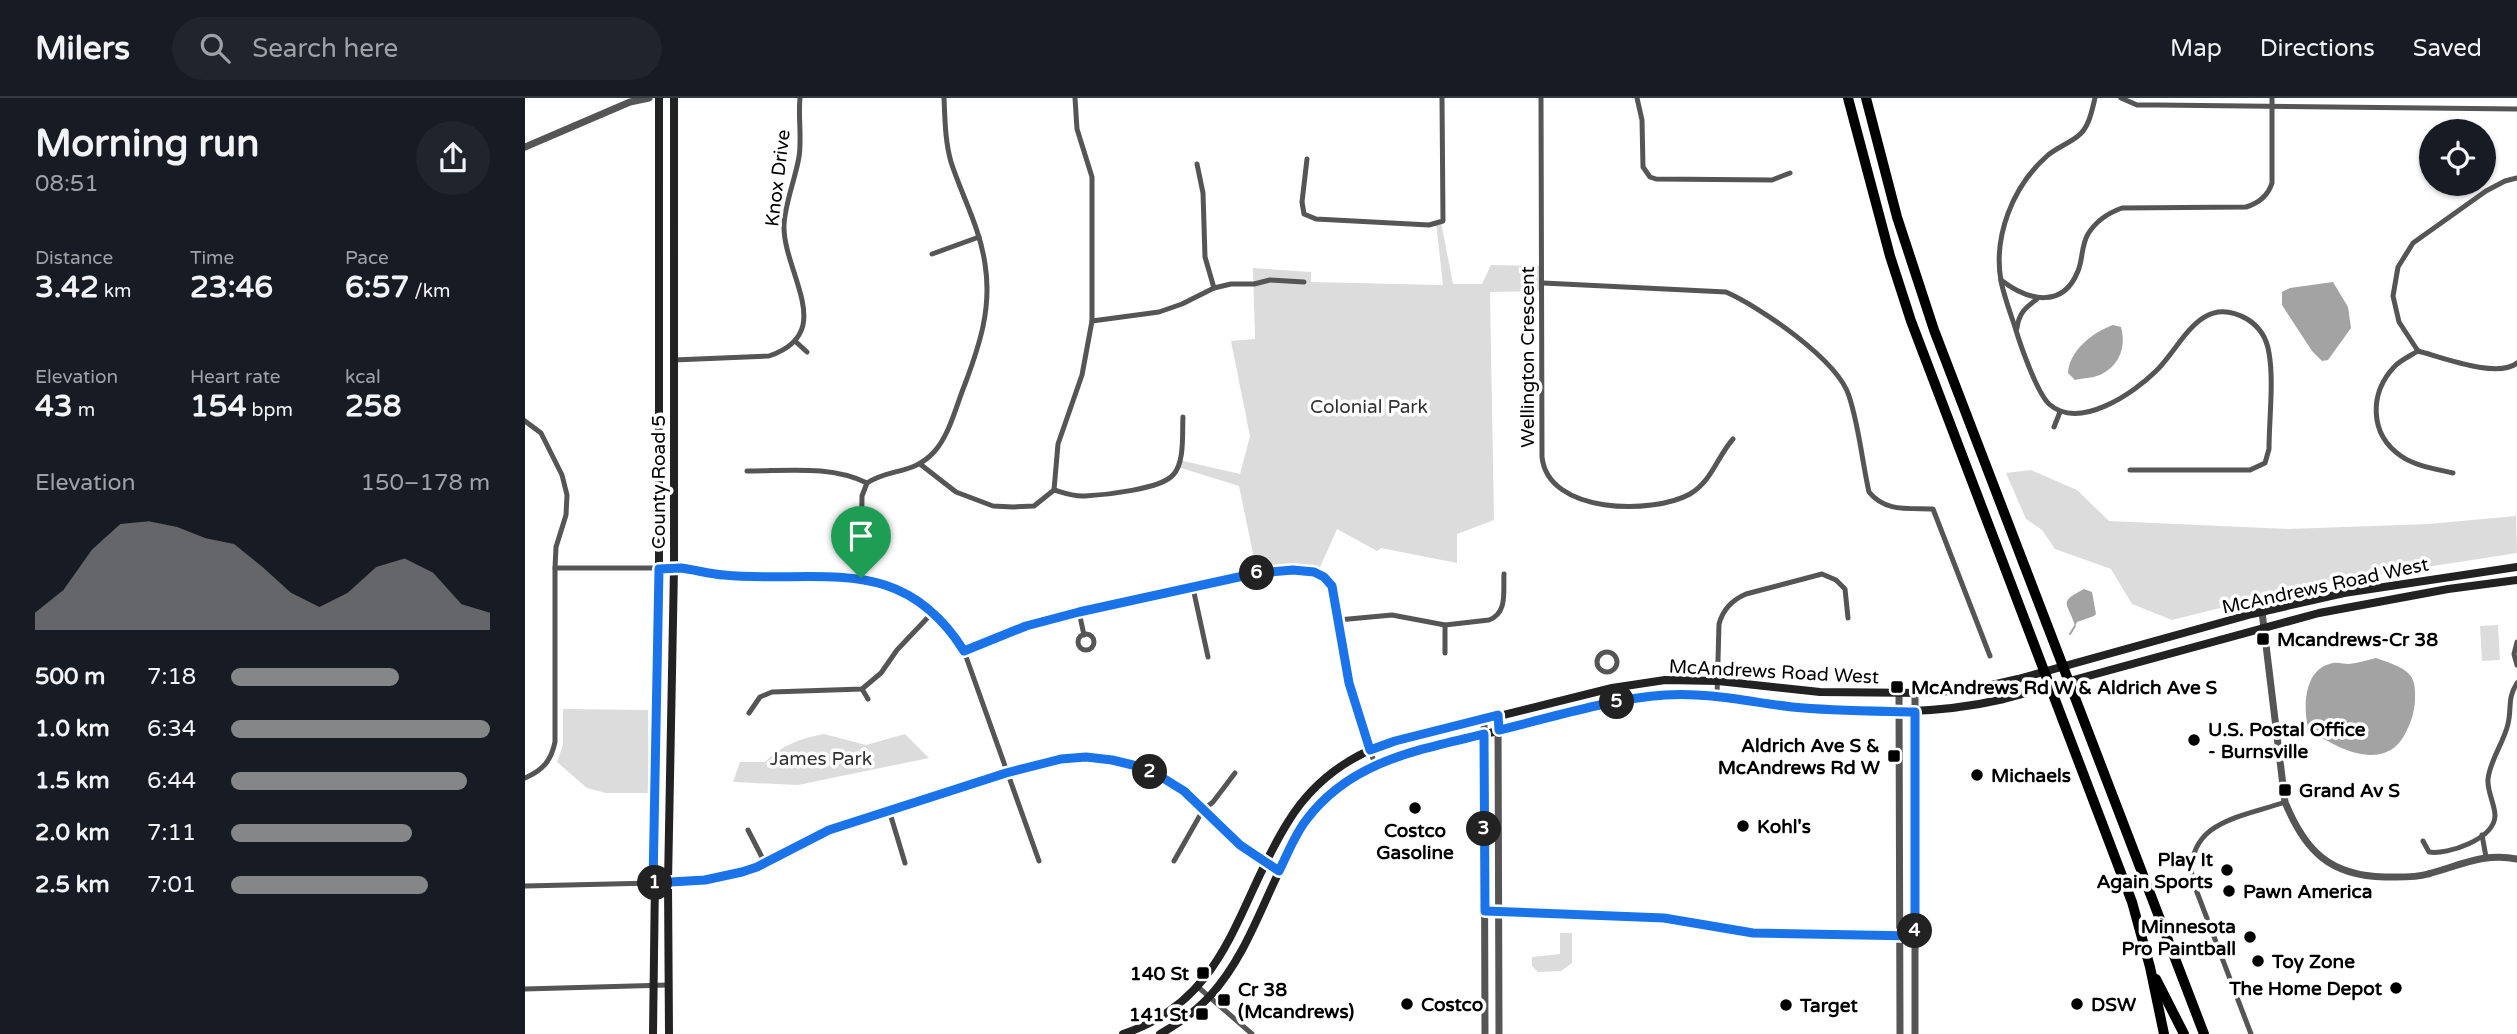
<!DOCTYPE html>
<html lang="en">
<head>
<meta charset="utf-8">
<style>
  :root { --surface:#171b24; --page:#20242c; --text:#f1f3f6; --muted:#9ea1a6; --line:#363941; --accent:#858687 }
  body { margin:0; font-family:"Varela Round",sans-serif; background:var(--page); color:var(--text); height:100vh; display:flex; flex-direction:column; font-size:26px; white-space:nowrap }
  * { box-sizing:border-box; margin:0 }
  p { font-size:23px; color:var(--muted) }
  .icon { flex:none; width:38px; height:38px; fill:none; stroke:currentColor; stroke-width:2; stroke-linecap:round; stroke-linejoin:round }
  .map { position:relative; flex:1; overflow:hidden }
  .drawer { display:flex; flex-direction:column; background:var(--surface); width:525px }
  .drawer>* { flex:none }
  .controls { position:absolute; left:1894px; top:21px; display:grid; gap:14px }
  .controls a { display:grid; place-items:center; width:77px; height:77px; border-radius:50%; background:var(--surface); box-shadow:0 2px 5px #0004; font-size:35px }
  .pin { position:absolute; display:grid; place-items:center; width:60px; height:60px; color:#fff; margin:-72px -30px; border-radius:50% 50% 50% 0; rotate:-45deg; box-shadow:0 0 7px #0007 }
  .pin .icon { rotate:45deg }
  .km { position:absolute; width:35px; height:35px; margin:-18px; border-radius:50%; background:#222; color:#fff; font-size:19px; line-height:35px; text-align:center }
  .round { display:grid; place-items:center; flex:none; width:74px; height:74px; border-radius:37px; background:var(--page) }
  .headline { display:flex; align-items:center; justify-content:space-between; height:119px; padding:0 35px }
  h1 { font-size:38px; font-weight:800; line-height:52px }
  .figures { display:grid; grid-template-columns:repeat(3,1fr); gap:10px; height:119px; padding:7px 35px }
  .figures div { display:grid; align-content:center }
  .figures b { font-size:30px; font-weight:800 }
  .figures small { font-size:19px; font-weight:400 }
  .figures p { font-size:19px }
  .chart { height:196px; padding:14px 35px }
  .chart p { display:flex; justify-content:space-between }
  .chart svg { width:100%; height:126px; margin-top:7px; fill:var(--accent); opacity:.7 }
  ul { padding:0 35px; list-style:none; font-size:23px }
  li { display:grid; grid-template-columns:112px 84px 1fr; align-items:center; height:52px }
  li i { height:18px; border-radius:9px; background:var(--accent) }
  header { display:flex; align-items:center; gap:42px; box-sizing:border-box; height:98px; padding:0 35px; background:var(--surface); border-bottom:2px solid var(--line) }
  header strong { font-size:33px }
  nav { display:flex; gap:38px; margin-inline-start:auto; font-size:24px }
  .search { width:490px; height:63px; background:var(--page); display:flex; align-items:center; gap:18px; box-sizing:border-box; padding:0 24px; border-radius:38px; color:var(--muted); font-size:26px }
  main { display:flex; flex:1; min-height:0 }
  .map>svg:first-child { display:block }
  .green { fill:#dcdcdc }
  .water { fill:#a3a3a3 }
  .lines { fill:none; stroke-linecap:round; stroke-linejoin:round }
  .stream { stroke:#a3a3a3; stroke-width:2 }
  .minor { stroke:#555; stroke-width:5 }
  .tertiary { stroke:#555; stroke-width:7 }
  .secondary { stroke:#222; stroke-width:8 }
  .motorway { stroke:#000; stroke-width:10 }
  .route-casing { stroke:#fff; stroke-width:14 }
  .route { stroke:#1a73e8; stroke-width:9 }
  .poi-dot { fill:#000; stroke:#fff; stroke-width:2.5 }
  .labels { text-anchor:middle; stroke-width:7; stroke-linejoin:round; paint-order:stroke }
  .street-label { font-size:19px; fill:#000; stroke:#fff }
  .park-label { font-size:19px; fill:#333; stroke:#fff }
  .poi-label { font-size:19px; font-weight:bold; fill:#000; stroke:#fff; text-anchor:start }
</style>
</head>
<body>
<header>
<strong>Milers</strong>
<div class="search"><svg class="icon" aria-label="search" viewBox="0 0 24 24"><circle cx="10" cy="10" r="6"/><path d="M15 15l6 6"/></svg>Search here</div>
<nav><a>Map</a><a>Directions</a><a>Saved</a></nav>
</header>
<main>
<section class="drawer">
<div class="headline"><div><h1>Morning run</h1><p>08:51</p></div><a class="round"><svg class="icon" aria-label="share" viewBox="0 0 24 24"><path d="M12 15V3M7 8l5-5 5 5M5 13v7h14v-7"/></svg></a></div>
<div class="figures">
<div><p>Distance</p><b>3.42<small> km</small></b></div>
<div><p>Time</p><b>23:46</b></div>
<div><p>Pace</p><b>6:57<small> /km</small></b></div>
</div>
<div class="figures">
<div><p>Elevation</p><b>43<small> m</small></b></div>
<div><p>Heart rate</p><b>154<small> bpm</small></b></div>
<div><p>kcal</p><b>258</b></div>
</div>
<div class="chart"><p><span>Elevation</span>150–178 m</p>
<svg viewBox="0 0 160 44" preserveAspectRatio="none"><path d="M0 44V38L10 30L20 16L30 7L40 6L50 8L60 12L70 14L80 22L90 31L100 36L110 31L120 22L130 19L140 24L150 35L160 38V44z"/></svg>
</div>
<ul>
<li><b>500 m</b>7:18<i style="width:65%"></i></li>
<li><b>1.0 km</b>6:34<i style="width:100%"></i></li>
<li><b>1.5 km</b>6:44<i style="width:91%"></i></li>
<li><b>2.0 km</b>7:11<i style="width:70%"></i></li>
<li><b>2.5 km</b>7:01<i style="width:76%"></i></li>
</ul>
</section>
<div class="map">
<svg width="1992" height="936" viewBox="0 0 1992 936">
  <rect width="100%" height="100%" fill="#fff"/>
  <g class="green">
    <path d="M916,124L928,186H957L966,167L1018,168V193L965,194L969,422L932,436V465L856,450L852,453L812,431L792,476L768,472L732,475L714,388L653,369L654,362L715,376L725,338L706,243L730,241L728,170L786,174V184L918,187L911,125Z"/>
    <path d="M1506,372L1552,392L1584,423L1764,431L1904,426L1991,418L1992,455L1791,486L1647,522L1607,506L1586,471L1530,451L1517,432L1501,421L1481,375Z"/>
    <path d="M1973,527L1975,562L1957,563L1955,528Z"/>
    <path d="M38,611L123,612L124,695H81L62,690L32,664L38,647Z"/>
    <path d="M299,636L341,647L380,636L404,660L273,687L208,684L215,664H240C257,647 276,640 299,636Z"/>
    <path d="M1035,835H1047V865L1036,873L1013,874L1007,868V859L1035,856Z"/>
  </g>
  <g class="water">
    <path d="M1808,184L1823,209L1826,230L1803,262L1797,263L1787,253L1757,207V194L1765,190Z"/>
    <path d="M1588,227L1596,229C1601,247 1596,266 1577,276C1570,280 1558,280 1550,282L1543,275C1544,253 1568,234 1588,227Z"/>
    <path d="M1559,491L1567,494L1571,516L1569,518L1552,524L1550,528C1543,504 1532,505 1559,491Z"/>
    <path d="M1851,560C1862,564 1877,568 1885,577C1891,585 1890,594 1890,603C1889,615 1886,624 1881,634C1861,677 1809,650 1783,630C1778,608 1779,570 1808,565C1813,564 1819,566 1824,566C1833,565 1842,562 1851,560Z"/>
  </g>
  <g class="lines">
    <path class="stream" d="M1545,536L1550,528"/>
    <g class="minor">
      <path d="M1016,0L1017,359C1023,416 1127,417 1165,396C1187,383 1192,359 1208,341"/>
      <path d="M1112,0L1117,22L1118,69L1125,79L1131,81L1247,82L1265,75"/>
      <path d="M1570,0C1567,12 1564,30 1553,38C1543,46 1531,50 1522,58C1488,88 1468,138 1476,183C1479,198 1485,214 1490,229C1495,246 1512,295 1524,306C1554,333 1609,295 1631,273C1657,248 1675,194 1722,221C1735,229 1742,241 1744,255C1749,283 1744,322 1744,351L1740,365L1725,372H1605"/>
      <path d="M1596,0L1612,7H1632L1992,11"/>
      <path d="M782,61L777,104L779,116L791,121L904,127L918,123L917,0"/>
      <path d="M672,66L678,95L680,159L689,190"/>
      <path d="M407,156L454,139"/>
      <path d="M1476,182C1503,203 1538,211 1553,173C1558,161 1556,148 1563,136C1571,123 1583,115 1597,110L1721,109C1734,105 1743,98 1747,85V0"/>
      <path d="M1018,185L1201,194C1235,209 1313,262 1324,298C1334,328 1337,363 1344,394C1360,414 1383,410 1408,411L1465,558"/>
      <path d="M567,223L634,214L657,206L689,190L706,186H729L745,182L779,184"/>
      <path d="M1492,230C1494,215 1500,210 1512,201"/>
      <path d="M270,243L282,254"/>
      <path d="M1893,253L1874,224L1868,198L1873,169L1888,145L1961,93L1980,83L1992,80"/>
      <path d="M1893,253C1885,258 1876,262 1870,268C1844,295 1844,336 1876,358C1890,368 1911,371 1928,375"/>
      <path d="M1893,253C1916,259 1973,281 1992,265"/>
      <path d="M149,262L244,258C259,253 274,244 278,227C284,199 258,159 259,127C260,105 270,82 274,59C277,40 273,19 275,0"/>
      <path d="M0,323L16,335L37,377L42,397L41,417L31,449L30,470V644C26,663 18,672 0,680"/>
      <path d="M1529,329L1535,314"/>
      <path d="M395,366L431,394L468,408L488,409L509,408L529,392C539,395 549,399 560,398C580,397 636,391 648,377C660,364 657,336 658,319"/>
      <path d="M222,373C262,373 306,367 342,385C364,370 388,377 409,354C425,336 431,308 440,286C455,246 467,209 460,166C455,130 437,98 426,64C420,43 420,21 419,0"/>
      <path d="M529,392L533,346L557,277L567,223V79L552,31L550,0"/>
      <path d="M30,470H156L198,477L336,480L374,491L408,514L428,534L439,553L514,763"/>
      <path d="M336,480L337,398L342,385"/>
      <path d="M668,490L683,559"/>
      <path d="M554,514L559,537"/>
      <path d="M813,522L867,517L920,527L964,522C983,515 978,493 979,476"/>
      <path d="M920,527V555"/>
      <circle cx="561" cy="544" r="8"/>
      <path d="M1992,544L1989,556L1992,567"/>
      <path d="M439,553L501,529L554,514L732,475L768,472L789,474L799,479L807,488L824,585L850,667"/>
      <circle cx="1082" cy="564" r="10"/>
      <path d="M337,591L343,601"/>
      <path d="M1192,598L1194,526C1198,511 1207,502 1221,496L1297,476L1311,482L1320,491L1323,520"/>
      <path d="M224,615L235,599L247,594L337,591L356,575L372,552L408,514"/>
      <path d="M364,712L380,765"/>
      <path d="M223,732L240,765"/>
      <path d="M1957,737L1961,759"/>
      <path d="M1898,743L1904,754C1923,757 1969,741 1970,718C1970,706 1962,694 1963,681C1965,662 1979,644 1983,626C1987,609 1982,601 1992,585"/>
      <path d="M649,763L678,712L688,704L710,675"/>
      <path d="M0,788L128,785L202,778L232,769L304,731L481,675L536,661L560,659L587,662L612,669L638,680L658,693L715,747L754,773"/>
      <path d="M673,889L727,936"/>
      <path d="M0,891L143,887"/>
      <path d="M1726,936L1667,781C1661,723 1717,719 1760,704"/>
    </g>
    <g class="tertiary">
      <path d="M0,49L105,4L124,0"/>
      <path d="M1737,514L1760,704C1780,753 1805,778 1860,779C1875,779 1889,780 1903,776C1934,768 1959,754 1992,761"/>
      <path d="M1374,595L1375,936"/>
      <path d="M1390,595V936"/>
      <path d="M973,617L974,936"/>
      <path d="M959,621L960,936"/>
      <path d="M960,813L1139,820L1228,835L1390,838"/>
    </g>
    <g class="secondary">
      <path d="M128,936L134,471V0"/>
      <path d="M144,936L143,784L149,470V0"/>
      <path d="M598,936C704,901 711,806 763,724C785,688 818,662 857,647L1087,590L1140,582L1193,583L1295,594L1399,595L1449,591L1493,581L1727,516L1819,495L1992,469"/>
      <path d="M635,936C653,926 671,913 685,898C745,832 750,730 827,679C865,653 914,647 957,637C1025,620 1094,597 1164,597C1200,597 1234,605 1269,609C1340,616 1410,617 1479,601L1794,515L1923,491L1992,482"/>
    </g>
    <g class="motorway">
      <path d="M1323,0L1365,158L1386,223L1607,804L1625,869L1639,936"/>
      <path d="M1341,0L1372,119L1409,232L1679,936"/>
      <path d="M1631,881L1659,936"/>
    </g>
  </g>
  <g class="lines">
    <g class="route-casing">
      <path id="route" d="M156,470C171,472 185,476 199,477C296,486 376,453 439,553L501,528L554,514L732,475L768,472L789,474L799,479L807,488L824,585L845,652L870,643L973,617L974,632C1029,619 1084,601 1140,597C1184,594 1225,604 1267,609C1308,613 1349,613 1390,614V838L1228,835L1139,820L960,813L959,636C893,652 826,663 782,721C770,736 763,755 754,773L715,747L659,693L638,680L612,668L587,662L561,659L536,661L481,675L304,732L232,769L217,774L180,782L128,785L134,471Z"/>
    </g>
    <use href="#route" class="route"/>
  </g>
  <g class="poi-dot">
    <rect x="1731" y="534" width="14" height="14" rx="3.5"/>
    <rect x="1365" y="582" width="14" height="14" rx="3.5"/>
    <circle cx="1669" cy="642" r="7"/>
    <rect x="1362" y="651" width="14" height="14" rx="3.5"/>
    <circle cx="1452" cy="677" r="7"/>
    <rect x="1753" y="685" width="14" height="14" rx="3.5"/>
    <circle cx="890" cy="710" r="7"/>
    <circle cx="1218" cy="728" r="7"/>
    <circle cx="1702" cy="772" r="7"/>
    <circle cx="1704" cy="793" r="7"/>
    <circle cx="1725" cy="839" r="7"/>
    <circle cx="1733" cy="863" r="7"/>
    <rect x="671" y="868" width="14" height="14" rx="3.5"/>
    <circle cx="1871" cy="890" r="7"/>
    <rect x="692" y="895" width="14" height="14" rx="3.5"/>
    <circle cx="882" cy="906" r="7"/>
    <circle cx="1552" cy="906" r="7"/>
    <circle cx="1261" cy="907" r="7"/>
    <rect x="670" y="909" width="14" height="14" rx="3.5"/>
  </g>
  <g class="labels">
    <g class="street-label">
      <text transform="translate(252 80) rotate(-83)" y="7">Knox Drive</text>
      <text transform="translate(1002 259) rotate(-90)" y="7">Wellington Crescent</text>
      <text transform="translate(133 384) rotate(-90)" y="7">County Road 5</text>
      <text transform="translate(1800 487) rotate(-12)" y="7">McAndrews Road West</text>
      <text transform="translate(1249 573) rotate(3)" y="7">McAndrews Road West</text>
    </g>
    <g class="park-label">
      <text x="844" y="315">Colonial Park</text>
      <text x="296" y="667">James Park</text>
    </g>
    <g class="poi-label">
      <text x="1752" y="548">Mcandrews-Cr 38</text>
      <text x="1386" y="596">McAndrews Rd W &amp; Aldrich Ave S</text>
      <text x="1683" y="638">U.S. Postal Office<tspan x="1683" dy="22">- Burnsville</tspan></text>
      <text x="1355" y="654" text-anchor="end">Aldrich Ave S &amp;<tspan x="1355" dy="22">McAndrews Rd W</tspan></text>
      <text x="1466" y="684">Michaels</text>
      <text x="1774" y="699">Grand Av S</text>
      <text x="1232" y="735">Kohl's</text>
      <text x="890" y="739" text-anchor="middle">Costco<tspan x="890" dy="22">Gasoline</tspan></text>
      <text x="1688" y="768" text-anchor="end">Play It<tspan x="1688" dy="22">Again Sports</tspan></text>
      <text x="1718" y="800">Pawn America</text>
      <text x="1711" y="835" text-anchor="end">Minnesota<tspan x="1711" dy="22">Pro Paintball</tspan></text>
      <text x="1747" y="870">Toy Zone</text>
      <text x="664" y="882" text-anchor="end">140 St</text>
      <text x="1857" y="897" text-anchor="end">The Home Depot</text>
      <text x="713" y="898">Cr 38<tspan x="713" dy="22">(Mcandrews)</tspan></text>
      <text x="896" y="913">Costco</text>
      <text x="1566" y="913">DSW</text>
      <text x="1275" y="914">Target</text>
      <text x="663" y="923" text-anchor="end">141 St</text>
    </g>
  </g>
</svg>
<div class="controls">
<a><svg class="icon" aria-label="locate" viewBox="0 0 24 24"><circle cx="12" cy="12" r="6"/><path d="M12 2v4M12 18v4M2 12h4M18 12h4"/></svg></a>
</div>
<div class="pin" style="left:336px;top:480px;background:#1e9e55"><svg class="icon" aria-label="arrive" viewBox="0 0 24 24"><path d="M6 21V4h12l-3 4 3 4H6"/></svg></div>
<b class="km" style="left:130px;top:785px">1</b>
<b class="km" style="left:625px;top:674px">2</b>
<b class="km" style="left:959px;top:731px">3</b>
<b class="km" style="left:1390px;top:833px">4</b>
<b class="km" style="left:1092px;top:604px">5</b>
<b class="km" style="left:732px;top:475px">6</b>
</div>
</main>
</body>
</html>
